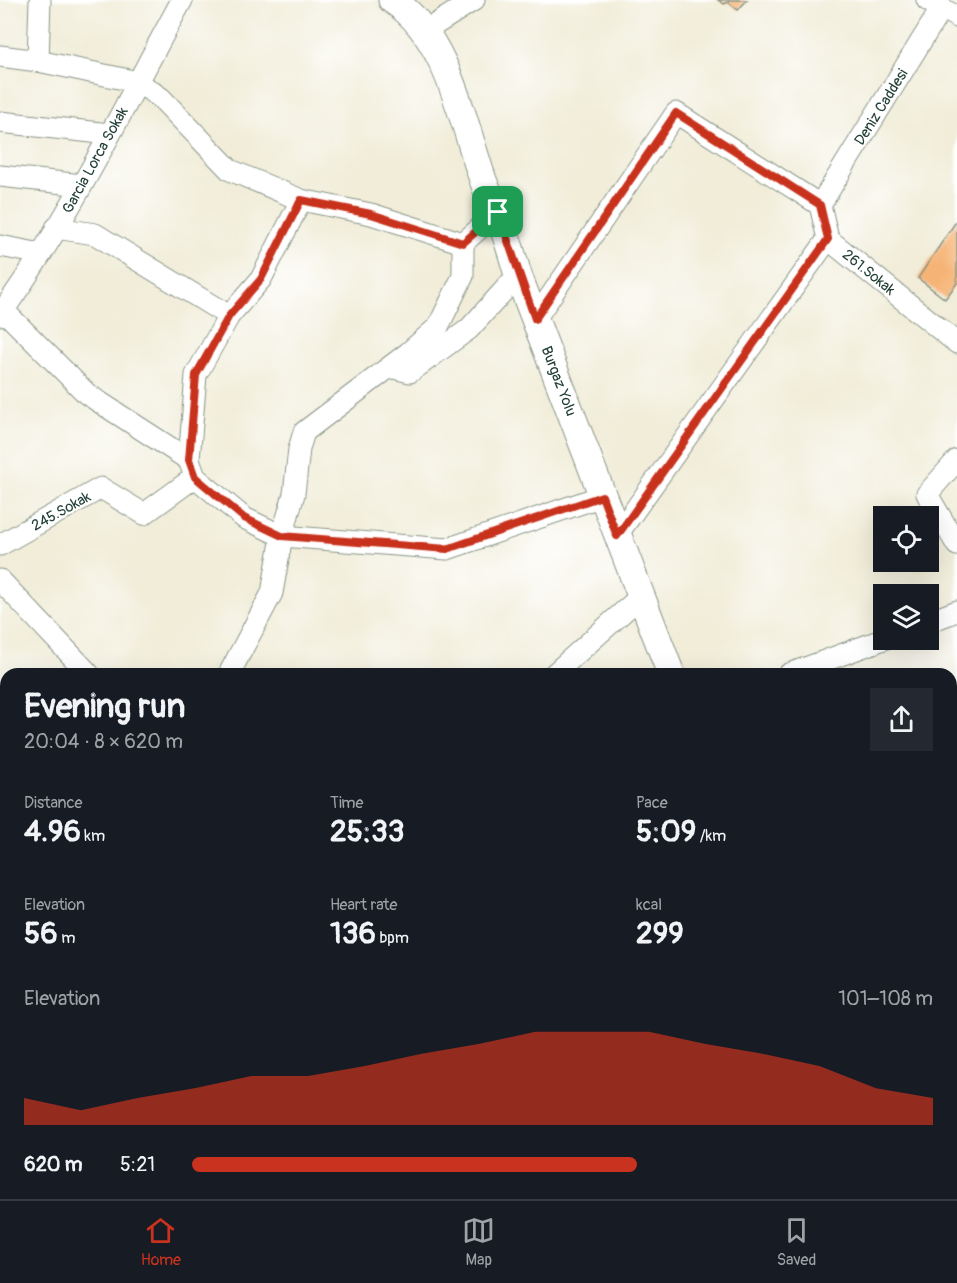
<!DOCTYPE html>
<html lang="en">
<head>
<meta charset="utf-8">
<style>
  :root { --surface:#171b24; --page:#242831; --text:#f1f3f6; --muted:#9ea1a6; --line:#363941; --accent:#c8321e }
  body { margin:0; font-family:Pangolin,sans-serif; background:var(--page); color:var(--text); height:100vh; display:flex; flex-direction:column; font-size:22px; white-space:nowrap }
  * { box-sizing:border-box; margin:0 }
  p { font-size:20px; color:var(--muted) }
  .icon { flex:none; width:33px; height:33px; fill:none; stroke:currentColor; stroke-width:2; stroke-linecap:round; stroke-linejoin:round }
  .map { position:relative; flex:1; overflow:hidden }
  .details { position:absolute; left:0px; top:668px; width:957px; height:532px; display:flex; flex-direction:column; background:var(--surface); border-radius:18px 18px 0 0; box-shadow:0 6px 24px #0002 }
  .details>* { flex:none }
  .controls { position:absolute; left:873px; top:506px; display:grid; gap:12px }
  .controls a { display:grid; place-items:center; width:66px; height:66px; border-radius:0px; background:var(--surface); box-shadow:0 6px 24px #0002; font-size:30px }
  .pin { position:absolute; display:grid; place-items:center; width:51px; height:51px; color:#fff; margin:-26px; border-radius:12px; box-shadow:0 3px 9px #0006 }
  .round { display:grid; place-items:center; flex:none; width:63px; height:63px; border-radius:0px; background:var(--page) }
  .headline { display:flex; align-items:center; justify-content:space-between; height:102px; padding:0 24px }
  h1 { font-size:33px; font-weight:800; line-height:45px }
  .figures { display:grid; grid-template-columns:repeat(3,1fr); gap:9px; height:102px; padding:6px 24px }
  .figures div { display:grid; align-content:center }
  .figures b { font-size:30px; font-weight:800 }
  .figures small { font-size:16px; font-weight:400 }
  .figures p { font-size:16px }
  .chart { height:168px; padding:12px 24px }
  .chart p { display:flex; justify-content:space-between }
  .chart svg { width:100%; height:108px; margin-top:6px; fill:var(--accent); opacity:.7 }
  ul { padding:0 24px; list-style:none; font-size:20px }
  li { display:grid; grid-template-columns:96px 72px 1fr; align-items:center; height:45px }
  li i { height:15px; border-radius:8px; background:var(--accent) }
  .tabs { display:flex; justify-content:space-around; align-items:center; height:84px; border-top:2px solid var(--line); background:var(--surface); font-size:16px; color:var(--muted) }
  .tabs a { display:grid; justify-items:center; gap:3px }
  .tabs .active { color:var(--accent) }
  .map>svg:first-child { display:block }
  .building { fill:#f5b375 }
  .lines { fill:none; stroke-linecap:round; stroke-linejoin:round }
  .minor-casing { stroke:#889586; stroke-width:23 }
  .tertiary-casing { stroke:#889586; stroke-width:29 }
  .minor { stroke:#fff; stroke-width:21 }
  .tertiary { stroke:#fff; stroke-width:27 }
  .route-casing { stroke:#fff; stroke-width:12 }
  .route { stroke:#c8321e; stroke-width:8 }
  .labels { text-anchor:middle; stroke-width:4.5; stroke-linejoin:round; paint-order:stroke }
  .street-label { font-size:15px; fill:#1f3d34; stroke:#fff }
</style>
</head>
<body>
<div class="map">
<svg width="957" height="1199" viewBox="0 0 957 1199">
  <rect width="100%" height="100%" fill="#fff"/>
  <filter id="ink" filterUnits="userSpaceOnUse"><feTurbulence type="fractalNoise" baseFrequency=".0167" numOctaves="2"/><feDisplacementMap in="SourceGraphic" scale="12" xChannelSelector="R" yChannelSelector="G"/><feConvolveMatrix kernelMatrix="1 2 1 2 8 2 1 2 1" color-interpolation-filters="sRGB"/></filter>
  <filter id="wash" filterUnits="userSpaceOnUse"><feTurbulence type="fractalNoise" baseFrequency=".008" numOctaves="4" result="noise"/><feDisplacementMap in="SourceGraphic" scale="24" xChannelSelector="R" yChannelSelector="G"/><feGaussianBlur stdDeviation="1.35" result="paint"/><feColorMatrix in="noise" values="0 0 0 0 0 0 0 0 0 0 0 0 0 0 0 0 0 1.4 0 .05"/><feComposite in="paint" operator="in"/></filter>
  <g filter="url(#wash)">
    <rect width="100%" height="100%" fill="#f1edd9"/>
    <g id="blocks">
      <g class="building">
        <path d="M718,0H747L738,10L728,2L724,4Z"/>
        <path d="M957,220V283L945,299L918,278Z"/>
      </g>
    </g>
  </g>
  <g filter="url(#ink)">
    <use href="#blocks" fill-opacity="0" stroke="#889586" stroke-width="1.5"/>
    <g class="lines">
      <g class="minor-casing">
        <g id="minor">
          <path d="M927,0L957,17"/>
          <path d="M425,31L474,0"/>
          <path d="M0,56L38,61L138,82L161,98L230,170L301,200L371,214L463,243L498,212"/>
          <path d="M38,61L40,0"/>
          <path d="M0,122L110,134"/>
          <path d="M0,176L82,185"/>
          <path d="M820,205L941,9"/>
          <path d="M56,228L95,234L229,316"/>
          <path d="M0,246L41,254"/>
          <path d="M3,310L87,394L189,460"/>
          <path d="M0,315C71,217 124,106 182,0"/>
          <path d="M535,319L676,113L820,205L828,239L957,343"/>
          <path d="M390,367L410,372L469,329L518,275"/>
          <path d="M957,460L927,494L957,545"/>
          <path d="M195,477L244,518L282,536L447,549L602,496"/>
          <path d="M617,535L828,239"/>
          <path d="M0,545L101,488L144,514L195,477L189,460L196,375L229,316L261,279L301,200"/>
          <path d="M0,580L89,674"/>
          <path d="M928,622L957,611"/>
          <path d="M229,674L272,593L282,536L294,494L299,449L304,432L408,353L438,327L463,276V243"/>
          <path d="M554,674L641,596"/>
          <path d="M789,674L884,639"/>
          <path d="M951,743L957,742"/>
          <path d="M0,892L6,888"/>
          <path d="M951,977L957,978"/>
          <path d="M0,1084L6,1087"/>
          <path d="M735,1194L751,1199"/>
          <path d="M6,1199L10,1194"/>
          <path d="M302,1199V1194"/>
          <path d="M777,1199L791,1194"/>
        </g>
      </g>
      <g class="tertiary-casing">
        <g id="tertiary">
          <path d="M392,0C447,34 463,123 483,180C487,192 494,202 498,214C506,233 512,254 518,275L671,674"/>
          <path d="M860,1194L863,1199"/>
        </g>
      </g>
      <use href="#minor" class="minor"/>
      <use href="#tertiary" class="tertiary"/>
    </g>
  </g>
  <g class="lines" filter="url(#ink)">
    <g class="route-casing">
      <path id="route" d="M676,113L820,205L828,239L617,536L602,496L447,549L282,536L244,518L195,477L189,460L196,375L229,316L261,279L301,200L371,214L463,243L498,212L535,319Z"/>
    </g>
    <use href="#route" class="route"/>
  </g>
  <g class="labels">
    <g class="street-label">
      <text transform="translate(881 107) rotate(-58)" y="5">Deniz Caddesi</text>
      <text transform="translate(95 160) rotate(-61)" y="5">Garcia Lorca Sokak</text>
      <text transform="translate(869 272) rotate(39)" y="5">261.Sokak</text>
      <text transform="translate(559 381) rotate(69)" y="5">Burgaz Yolu</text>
      <text transform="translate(61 511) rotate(-29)" y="5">245.Sokak</text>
    </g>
  </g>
</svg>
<div class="controls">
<a><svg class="icon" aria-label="locate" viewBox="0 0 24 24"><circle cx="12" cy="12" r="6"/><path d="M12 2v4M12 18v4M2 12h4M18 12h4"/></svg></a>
<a><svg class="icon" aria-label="layers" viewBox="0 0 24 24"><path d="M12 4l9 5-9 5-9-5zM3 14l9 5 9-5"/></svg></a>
</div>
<div class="pin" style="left:498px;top:212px;background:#1e9e55"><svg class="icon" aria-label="arrive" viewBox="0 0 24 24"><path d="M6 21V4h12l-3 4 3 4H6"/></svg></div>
<section class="details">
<div class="headline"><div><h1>Evening run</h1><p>20:04 · 8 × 620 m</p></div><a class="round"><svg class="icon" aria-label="share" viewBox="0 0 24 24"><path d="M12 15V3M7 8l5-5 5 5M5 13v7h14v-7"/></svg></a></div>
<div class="figures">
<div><p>Distance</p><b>4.96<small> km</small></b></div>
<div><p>Time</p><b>25:33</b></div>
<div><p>Pace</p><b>5:09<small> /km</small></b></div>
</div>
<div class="figures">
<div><p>Elevation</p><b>56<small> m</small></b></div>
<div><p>Heart rate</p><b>136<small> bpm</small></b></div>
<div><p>kcal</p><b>299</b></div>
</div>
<div class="chart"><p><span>Elevation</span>101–108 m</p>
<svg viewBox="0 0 160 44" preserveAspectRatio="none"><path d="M0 44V33L10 38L20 33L30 29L40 24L50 24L60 20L70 15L80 11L90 6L100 6L110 6L120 11L130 15L140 20L150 29L160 33V44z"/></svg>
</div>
<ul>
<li><b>620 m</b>5:21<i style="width:60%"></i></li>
</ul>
</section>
</div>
<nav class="tabs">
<a class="active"><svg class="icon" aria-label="home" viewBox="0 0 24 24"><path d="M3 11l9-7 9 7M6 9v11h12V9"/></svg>Home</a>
<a><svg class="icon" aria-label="map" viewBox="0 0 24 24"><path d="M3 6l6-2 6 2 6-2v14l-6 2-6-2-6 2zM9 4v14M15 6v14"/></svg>Map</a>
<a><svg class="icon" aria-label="saved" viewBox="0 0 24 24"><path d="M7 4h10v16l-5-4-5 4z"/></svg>Saved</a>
</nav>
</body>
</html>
